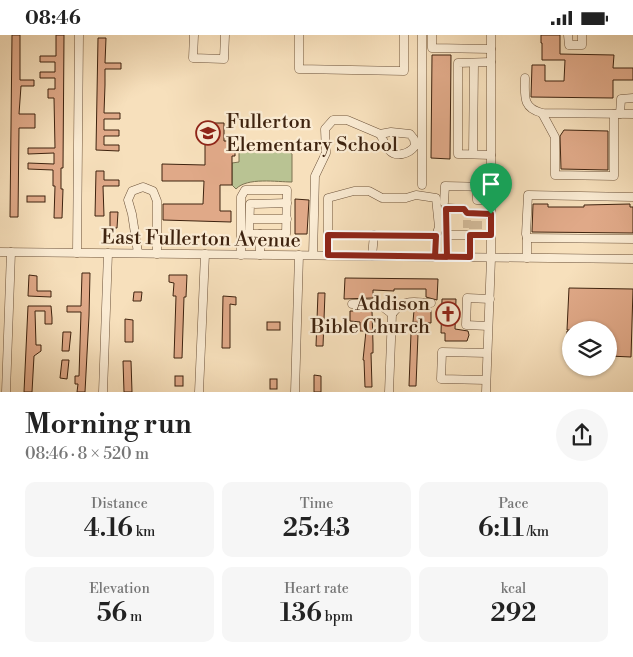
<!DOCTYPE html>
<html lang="en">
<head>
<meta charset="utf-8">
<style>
  :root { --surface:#fff; --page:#f6f6f6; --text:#222; --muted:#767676 }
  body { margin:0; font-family:"Libre Bodoni",serif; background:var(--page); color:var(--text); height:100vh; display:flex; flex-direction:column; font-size:19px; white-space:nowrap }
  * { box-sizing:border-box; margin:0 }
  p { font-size:16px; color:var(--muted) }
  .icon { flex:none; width:28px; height:28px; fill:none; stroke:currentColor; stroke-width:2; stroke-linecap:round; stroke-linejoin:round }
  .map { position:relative; height:357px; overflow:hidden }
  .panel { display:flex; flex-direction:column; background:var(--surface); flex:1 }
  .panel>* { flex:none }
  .tools { position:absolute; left:562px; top:286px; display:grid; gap:10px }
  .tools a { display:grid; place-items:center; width:55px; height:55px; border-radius:50%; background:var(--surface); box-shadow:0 1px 4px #0004; font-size:25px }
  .pin { position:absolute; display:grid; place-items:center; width:42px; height:42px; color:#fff; margin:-51px -21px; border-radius:50% 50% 50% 0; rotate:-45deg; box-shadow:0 0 5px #0007 }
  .pin .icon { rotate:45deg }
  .round { display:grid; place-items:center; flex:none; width:52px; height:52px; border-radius:26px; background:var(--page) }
  .overview { display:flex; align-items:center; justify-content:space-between; height:85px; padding:0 25px }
  h1 { font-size:28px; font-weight:600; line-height:38px }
  .figures { display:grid; grid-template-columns:repeat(3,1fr); gap:8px; height:85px; padding:5px 25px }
  .figures div { display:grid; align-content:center; border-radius:10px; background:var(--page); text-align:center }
  .figures b { font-size:25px; font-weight:600 }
  .figures small { font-size:14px; font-weight:400 }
  .figures p { font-size:14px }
  .status { display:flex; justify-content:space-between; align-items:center; height:35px; padding:0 25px; background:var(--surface); direction:ltr }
  .status svg { height:14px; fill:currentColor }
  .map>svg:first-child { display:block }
  .green { fill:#b9c393; stroke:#7c7351 }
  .building { fill:#e0a988; stroke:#3e230f }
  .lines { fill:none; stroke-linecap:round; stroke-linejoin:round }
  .minor-tunnel { stroke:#d2ba99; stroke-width:8; stroke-dasharray:8 4; stroke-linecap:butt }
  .minor-casing { stroke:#6c523a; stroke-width:9 }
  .minor { stroke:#faebd3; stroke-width:8 }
  .route-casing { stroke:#fff; stroke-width:10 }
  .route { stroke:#8f2418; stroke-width:6 }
  .labels { text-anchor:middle; stroke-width:4.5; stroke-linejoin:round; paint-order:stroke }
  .poi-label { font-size:20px; fill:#3e230f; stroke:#faebd3; text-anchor:start }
  .street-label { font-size:20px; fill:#3e230f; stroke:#faebd3 }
</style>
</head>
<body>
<div class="status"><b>08:46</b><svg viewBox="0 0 49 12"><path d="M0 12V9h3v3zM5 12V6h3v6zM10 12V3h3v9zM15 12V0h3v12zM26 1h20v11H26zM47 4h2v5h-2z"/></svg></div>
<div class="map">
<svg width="633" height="357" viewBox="0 0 633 357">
  <rect width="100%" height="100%" fill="#f7e0bc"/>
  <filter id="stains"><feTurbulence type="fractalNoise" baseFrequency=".004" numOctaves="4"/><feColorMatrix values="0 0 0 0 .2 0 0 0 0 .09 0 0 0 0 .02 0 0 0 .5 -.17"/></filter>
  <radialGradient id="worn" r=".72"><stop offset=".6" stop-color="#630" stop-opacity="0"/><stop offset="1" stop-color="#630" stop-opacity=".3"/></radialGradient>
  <path class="green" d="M239,113L287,115L292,119V147C277,147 247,142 236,154L232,150V128L239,127Z"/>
  <g class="building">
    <path d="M12,0H20V45H34V51H21L19,79H35V93H19L18,182H10Z"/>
    <path d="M56,0H64L63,133H61V154H63L62,183H54L55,151H53V135L28,134V128L54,129V118L28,119V113H55L54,63H48V54H55V43H40V37H55V27H40V21H56Z"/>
    <path d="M541,0H560V19L614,20L613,33H633V45H613V63L531,62L532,30H545V46H564L565,25H542V8H541Z"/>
    <path d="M98,3H106L105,28H121V34H105V50L104,78H120V84H104V95H119V101H104V110H119V116L96,115Z"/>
    <path d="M432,20H451L450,124L431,123Z"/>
    <path d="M205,88H224V106H235V121H232V150H220V176H231V187L163,185V169H203L204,146H162V129L205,130Z"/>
    <path d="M564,95L608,96V135L561,134L560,101Z"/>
    <path d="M96,136H104V145H119V151H103L104,181H95Z"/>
    <rect x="27" y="161" width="18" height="6"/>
    <path d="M295,164L309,165L307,199H295Z"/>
    <path d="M533,169H548V172H584V170L630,169V172H633V198L532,197Z"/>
    <path d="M110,177H118L117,193H110Z"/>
    <path d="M82,238H90L89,281L85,357H77L78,349H75V341H79L81,277H67V271H81Z"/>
    <path d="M29,240L37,241V256H51V262L28,261Z"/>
    <path d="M169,240H187L186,262H184L182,323H174L176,261H173L174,248L169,247Z"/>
    <path d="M345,243L438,244L437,265L426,262V254H394V256L373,255V263L344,264Z"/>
    <path d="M569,253L633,254L631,322L609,321V295H567Z"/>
    <path d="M134,257H142L141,266H133Z"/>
    <path d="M318,258H325L323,311H316Z"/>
    <path d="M223,261L236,262V270L230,269V313H222Z"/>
    <path d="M442,264H456L455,294L468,296L469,300L467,306H445V298H441Z"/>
    <path d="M28,271H51L52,283V289H45V276H35L36,310H41V316L34,321L32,357H24Z"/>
    <path d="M414,275H431V288L413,287Z"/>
    <path d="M350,276H372L373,309V318H371L372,352H365L364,325H363L366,296H360V287L350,286Z"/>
    <path d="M125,284L133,285V307H125Z"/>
    <rect x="267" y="287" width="13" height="8"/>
    <path d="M567,296H571V320L566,319Z"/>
    <path d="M63,297H71L69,316H62Z"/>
    <path d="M411,298L418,299L416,351H409Z"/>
    <path d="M62,325H69L67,344L60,343Z"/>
    <path d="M123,326H131L132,357H124Z"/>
    <path d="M314,340L321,341V357H314Z"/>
    <rect x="175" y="341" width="8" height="10"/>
    <rect x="270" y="344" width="7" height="10"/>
  </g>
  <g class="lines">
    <g class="minor-tunnel">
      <path d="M467,185V194"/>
      <path d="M473,186V194"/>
      <path d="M478,186V194"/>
    </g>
    <g class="minor-casing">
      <g id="minor">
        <path d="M194,0L193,23L224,24L225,0"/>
        <path d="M299,0V34L404,36V0"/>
        <path d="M432,0V13L491,14"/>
        <path d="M568,0L569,10H582V0"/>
        <path d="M525,43C525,61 522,73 542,78L633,79"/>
        <path d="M542,78L555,102V140L614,141V79"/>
        <path d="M620,79L621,64L633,63"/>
        <path d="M391,97L410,99L414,104L415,111C409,119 396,123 389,115C385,111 383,104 380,99Z"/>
        <path d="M473,119L474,28"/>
        <path d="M491,120L458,119V28L491,27"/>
        <path d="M422,150V0"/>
        <path d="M477,152V165H491"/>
        <path d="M444,167L445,151L491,152"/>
        <path d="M250,184H287"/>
        <path d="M249,199L250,169L287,168"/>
        <path d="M328,200V163L354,156H369L382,163H406L416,160L436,163L439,192L436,201"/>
        <path d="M447,200H491"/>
        <path d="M470,200V222"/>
        <path d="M527,203L633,204"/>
        <path d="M0,217L633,224"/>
        <path d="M77,218L79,0"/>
        <path d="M138,218L132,179L128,165L132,156L143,152L153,156L157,166V219"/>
        <path d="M241,220V162L245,155H287L286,199H241"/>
        <path d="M260,220V199"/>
        <path d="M313,220L315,141L326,118L325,94L333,85H347L380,99"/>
        <path d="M328,220V200L436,201L435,222"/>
        <path d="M372,221L374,200"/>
        <path d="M447,222L446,173L464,174L467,178L491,179"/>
        <path d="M527,223V203L526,199L528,160L633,162"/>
        <path d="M352,269H379L392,279"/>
        <path d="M392,279C405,263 412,267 431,268"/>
        <path d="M488,291L466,290L467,263L490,264"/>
        <path d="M486,345L441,344L442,317L487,318"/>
        <path d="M6,357L11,217"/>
        <path d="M103,357L108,218"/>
        <path d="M199,357L205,219"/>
        <path d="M295,357L299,220"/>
        <path d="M389,357L392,279"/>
        <path d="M486,357L491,223V0"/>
      </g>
    </g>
    <use href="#minor" class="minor"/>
  </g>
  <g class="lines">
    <g class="route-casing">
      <path id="route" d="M491,179V200H470V222L328,220V200L436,201L435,222H447L446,174H464L467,178L491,179"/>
    </g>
    <use href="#route" class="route"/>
  </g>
  <defs>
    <g id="school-ring" transform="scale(1.25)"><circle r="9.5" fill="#faebd3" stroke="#8f2418" stroke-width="1.5"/><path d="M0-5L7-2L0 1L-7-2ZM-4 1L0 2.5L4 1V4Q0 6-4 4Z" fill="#8f2418"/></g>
    <g id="church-ring" transform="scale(1.25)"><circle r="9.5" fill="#faebd3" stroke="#8f2418" stroke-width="1.5"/><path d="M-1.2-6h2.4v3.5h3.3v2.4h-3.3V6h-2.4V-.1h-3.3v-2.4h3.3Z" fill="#8f2418"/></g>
  </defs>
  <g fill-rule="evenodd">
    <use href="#school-ring" x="208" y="98"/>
    <use href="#church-ring" x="448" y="279"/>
  </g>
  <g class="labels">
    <g class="poi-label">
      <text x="226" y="93">Fullerton<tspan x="226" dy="23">Elementary School</tspan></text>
      <text x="430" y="275" text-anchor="end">Addison<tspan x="430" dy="23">Bible Church</tspan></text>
    </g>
    <g class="street-label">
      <text transform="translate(201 203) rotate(1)" y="7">East Fullerton Avenue</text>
    </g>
  </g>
  <rect width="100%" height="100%" filter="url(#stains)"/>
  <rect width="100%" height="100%" fill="url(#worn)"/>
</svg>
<div class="tools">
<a><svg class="icon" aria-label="layers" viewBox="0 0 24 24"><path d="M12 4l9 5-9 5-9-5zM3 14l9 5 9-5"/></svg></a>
</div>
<div class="pin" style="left:491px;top:179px;background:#1e9e55"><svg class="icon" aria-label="arrive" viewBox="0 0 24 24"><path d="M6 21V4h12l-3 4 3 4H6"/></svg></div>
</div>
<section class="panel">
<div class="overview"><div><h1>Morning run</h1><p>08:46 · 8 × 520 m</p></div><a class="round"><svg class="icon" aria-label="share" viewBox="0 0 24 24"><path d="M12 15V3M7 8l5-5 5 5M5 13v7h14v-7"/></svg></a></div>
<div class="figures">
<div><p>Distance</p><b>4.16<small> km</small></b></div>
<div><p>Time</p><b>25:43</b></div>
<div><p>Pace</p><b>6:11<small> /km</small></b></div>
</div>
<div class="figures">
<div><p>Elevation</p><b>56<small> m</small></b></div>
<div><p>Heart rate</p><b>136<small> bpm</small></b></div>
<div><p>kcal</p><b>292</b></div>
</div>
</section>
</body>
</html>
